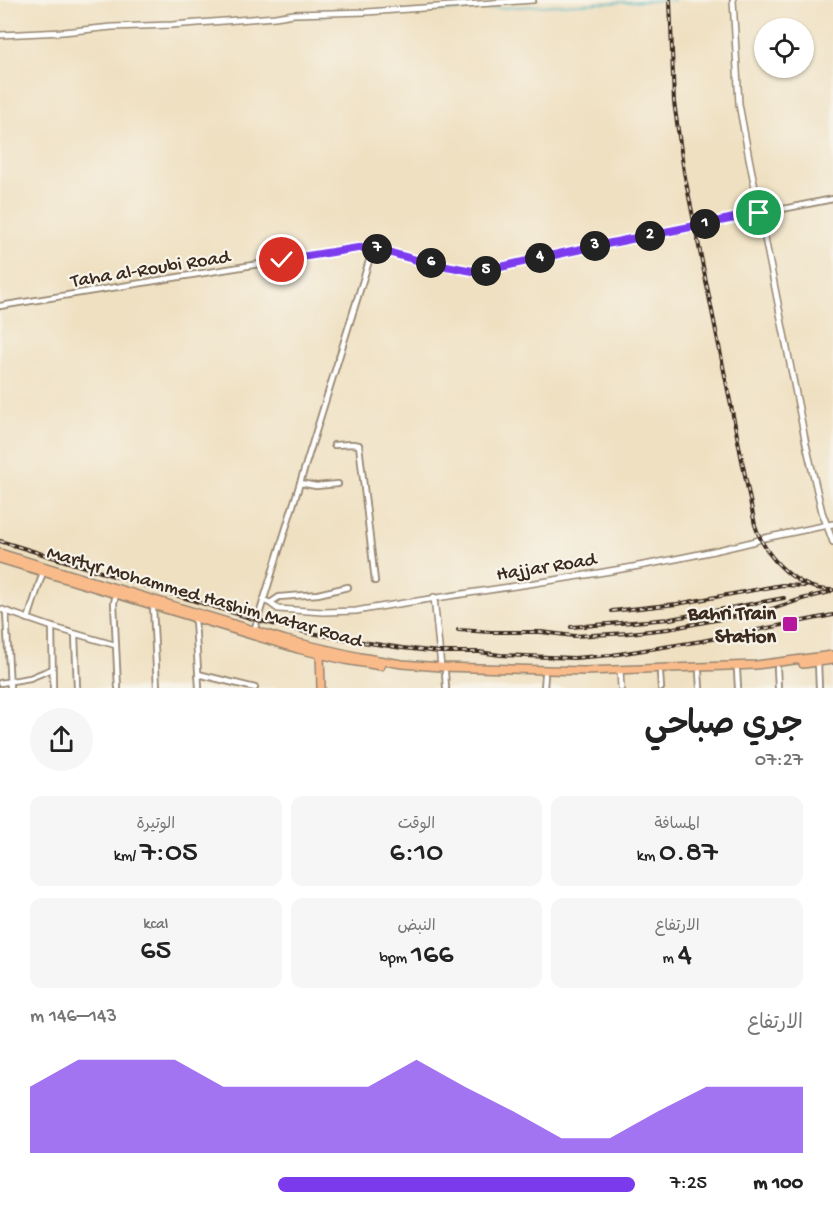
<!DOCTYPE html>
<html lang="ar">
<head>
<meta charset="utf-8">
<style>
  :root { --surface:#fff; --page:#f6f6f6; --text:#222; --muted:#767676; --accent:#7c3aed }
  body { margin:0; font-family:"Gochi Hand","Playpen Sans Arabic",sans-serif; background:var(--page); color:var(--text); direction:rtl; height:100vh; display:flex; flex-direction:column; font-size:22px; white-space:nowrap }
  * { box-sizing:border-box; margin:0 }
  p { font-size:20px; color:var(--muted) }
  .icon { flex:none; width:33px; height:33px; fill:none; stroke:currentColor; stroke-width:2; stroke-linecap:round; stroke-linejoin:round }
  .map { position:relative; height:688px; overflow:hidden; direction:ltr }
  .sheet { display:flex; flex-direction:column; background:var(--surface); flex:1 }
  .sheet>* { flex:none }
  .buttons { position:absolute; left:754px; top:18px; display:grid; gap:12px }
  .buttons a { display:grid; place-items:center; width:60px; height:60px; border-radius:50%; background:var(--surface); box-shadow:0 2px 4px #0004; font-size:30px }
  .pin { position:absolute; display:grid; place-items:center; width:51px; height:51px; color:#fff; margin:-26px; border:3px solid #fff; border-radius:50%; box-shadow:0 2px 6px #0007 }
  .km { position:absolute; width:30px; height:30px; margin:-15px; border-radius:50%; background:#222; color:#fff; font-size:16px; line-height:30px; text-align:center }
  .round { display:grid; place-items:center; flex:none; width:63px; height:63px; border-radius:32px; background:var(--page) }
  .head { display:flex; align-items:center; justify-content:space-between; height:102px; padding:0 30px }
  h1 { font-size:33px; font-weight:600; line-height:45px }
  .figures { display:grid; grid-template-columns:repeat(3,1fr); gap:9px; height:102px; padding:6px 30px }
  .figures div { display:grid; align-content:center; border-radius:12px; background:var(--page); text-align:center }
  .figures b { font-size:30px; font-weight:600 }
  .figures small { font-size:16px; font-weight:400 }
  .figures p { font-size:16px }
  .chart { height:168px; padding:12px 30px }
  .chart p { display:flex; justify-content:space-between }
  .chart svg { width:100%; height:108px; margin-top:6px; fill:var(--accent); opacity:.7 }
  ul { padding:0 30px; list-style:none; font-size:20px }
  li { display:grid; grid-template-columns:96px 72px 1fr; align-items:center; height:45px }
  li i { height:15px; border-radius:8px; background:var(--accent) }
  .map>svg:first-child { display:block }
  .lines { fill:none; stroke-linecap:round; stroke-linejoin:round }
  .stream { stroke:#49b4c6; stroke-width:1.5 }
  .minor-casing { stroke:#958570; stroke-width:8 }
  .tertiary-casing { stroke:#958570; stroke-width:8 }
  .primary-casing { stroke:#958570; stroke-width:10 }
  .minor { stroke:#fff; stroke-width:4.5 }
  .tertiary { stroke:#fff; stroke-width:5 }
  .primary { stroke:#fabb8b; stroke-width:7 }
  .rail-casing { stroke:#3b2a1e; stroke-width:4 }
  .rail { stroke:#f7f3e8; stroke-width:1.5; stroke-dasharray:4.5; stroke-linecap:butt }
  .route-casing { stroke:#fff; stroke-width:12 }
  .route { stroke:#7c3aed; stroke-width:8 }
  .poi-dot { fill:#b5179e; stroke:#f7f3e8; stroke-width:2 }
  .labels { text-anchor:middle; stroke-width:4.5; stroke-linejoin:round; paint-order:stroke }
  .street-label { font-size:20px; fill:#3b2a1e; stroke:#f7f3e8 }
  .poi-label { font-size:20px; font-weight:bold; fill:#3b2a1e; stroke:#f7f3e8; text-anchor:end }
</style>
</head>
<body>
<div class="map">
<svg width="833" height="688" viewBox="0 0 833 688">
  <rect width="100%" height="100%" fill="#f7f3e8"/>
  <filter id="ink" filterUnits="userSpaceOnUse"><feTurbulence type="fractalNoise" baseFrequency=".0167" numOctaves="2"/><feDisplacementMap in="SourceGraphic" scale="12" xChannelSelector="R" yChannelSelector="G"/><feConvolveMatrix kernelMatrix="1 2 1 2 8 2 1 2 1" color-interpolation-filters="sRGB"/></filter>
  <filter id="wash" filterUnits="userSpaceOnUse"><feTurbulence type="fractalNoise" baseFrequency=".008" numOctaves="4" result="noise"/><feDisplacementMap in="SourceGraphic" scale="24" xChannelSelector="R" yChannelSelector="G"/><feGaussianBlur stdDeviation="1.35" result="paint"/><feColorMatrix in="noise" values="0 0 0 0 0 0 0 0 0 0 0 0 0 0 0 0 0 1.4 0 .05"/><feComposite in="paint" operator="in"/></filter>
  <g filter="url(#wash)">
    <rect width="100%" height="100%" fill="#efe0c1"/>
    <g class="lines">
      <g class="stream">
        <path d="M671,0H674"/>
        <path d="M393,13L668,0"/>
        <path d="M288,17L326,16"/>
      </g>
    </g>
  </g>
  <g filter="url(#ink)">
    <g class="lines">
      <g class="minor-casing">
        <g id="minor">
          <path d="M0,306L358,248H373L420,261L478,272L572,251L833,199"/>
          <path d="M334,445L353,444L359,445L375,581"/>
          <path d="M300,483L316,486L338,484"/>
          <path d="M116,594L114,603L118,688"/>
          <path d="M270,603L279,597L318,594L348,587"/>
          <path d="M153,606L157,688"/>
          <path d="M0,609L52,627L115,645"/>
          <path d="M6,611L10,688"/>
          <path d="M28,619L43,572"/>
          <path d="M195,619L199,688"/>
          <path d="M52,627L53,688"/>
          <path d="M254,631L373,248"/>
          <path d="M75,634L77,688"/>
          <path d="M818,662L819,688"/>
          <path d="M777,668L778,688"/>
          <path d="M737,670L738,688"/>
          <path d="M445,672L446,688"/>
          <path d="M699,672L700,688"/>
          <path d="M660,673L661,688"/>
          <path d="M198,674L255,688"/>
          <path d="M0,683L30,678L52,669"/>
          <path d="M544,688L545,675"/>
        </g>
      </g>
      <g class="tertiary-casing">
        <g id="tertiary">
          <path d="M733,0L739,104L749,158L806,444L822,512L833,542"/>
          <path d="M0,35L63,32L112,27L172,25L275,17L294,14L367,12L533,0"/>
          <path d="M434,597L441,667"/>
          <path d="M263,600L270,603L278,609L323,612L356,611C489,588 625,574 756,541L760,539L833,524"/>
          <path d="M620,669L621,688"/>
        </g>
      </g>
      <g class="primary-casing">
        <g id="primary">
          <path d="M0,553L286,640L360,657L402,664L441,667L584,671L756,665L833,655"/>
          <path d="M0,559L298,649L345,660L381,666"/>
          <path d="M320,651L321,688"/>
          <path d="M803,664L833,660"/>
        </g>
      </g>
      <use href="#minor" class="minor"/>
      <use href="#tertiary" class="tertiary"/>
      <use href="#primary" class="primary"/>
      <g class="rail-casing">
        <g id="rail">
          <path d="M670,0L674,102L684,172L755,525C765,557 797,591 833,590"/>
          <path d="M0,541L257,620L305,632L356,641L402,648L440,652H479L500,655L574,658L612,655L702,641L833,615"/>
          <path d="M612,611L677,604L782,585L806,586"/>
          <path d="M571,627L670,619L784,598"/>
          <path d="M458,630L491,632H541L574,636L629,633L668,629L769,610L802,599L830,592"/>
        </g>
      </g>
      <use href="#rail" class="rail"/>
    </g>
  </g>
  <g class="lines" filter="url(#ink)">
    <g class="route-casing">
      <path id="route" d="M282,260L358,248H373L420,261L478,272L572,251L759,213"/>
    </g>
    <use href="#route" class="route"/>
  </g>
  <rect class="poi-dot" x="782" y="616" width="16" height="16" rx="3"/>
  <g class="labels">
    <g class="street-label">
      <text transform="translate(150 267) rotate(-9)" y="7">Taha al-Roubi Road</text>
      <text transform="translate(546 565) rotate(-9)" y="7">Hajjar Road</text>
      <text transform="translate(205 595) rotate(16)" y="7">Martyr Mohammed Hashim Matar Road</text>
    </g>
    <g class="poi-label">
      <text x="776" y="619">Bahri Train<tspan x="776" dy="23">Station</tspan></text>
    </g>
  </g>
</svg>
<div class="buttons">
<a><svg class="icon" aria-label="locate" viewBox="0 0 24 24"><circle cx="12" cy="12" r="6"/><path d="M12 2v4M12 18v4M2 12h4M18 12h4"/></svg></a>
</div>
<div class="pin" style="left:759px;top:213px;background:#1e9e55"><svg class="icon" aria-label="arrive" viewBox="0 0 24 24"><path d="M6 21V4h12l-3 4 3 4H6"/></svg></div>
<div class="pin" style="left:282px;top:260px;background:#d93025"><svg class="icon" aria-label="check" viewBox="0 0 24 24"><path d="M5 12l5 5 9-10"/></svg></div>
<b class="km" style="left:705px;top:224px">1</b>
<b class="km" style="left:650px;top:236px">2</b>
<b class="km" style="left:595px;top:246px">3</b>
<b class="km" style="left:540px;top:258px">4</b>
<b class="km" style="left:486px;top:271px">5</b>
<b class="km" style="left:431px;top:263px">6</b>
<b class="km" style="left:377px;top:249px">7</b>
</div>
<section class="sheet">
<div class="head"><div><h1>جري صباحي</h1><p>07:27</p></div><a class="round"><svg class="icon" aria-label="share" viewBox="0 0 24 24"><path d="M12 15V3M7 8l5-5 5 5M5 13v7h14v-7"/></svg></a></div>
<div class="figures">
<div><p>المسافة</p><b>0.87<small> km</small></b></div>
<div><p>الوقت</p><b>6:10</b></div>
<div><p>الوتيرة</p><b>7:05<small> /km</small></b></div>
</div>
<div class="figures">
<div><p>الارتفاع</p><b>4<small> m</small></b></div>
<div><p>النبض</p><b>166<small> bpm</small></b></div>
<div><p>kcal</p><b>65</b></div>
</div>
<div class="chart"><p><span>الارتفاع</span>143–146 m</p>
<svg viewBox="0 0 160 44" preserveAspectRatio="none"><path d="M0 44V17L10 6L20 6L30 6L40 17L50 17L60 17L70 17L80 6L90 17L100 27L110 38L120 38L130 27L140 17L150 17L160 17V44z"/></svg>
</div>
<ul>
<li><b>100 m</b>7:25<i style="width:59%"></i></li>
</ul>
</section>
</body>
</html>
